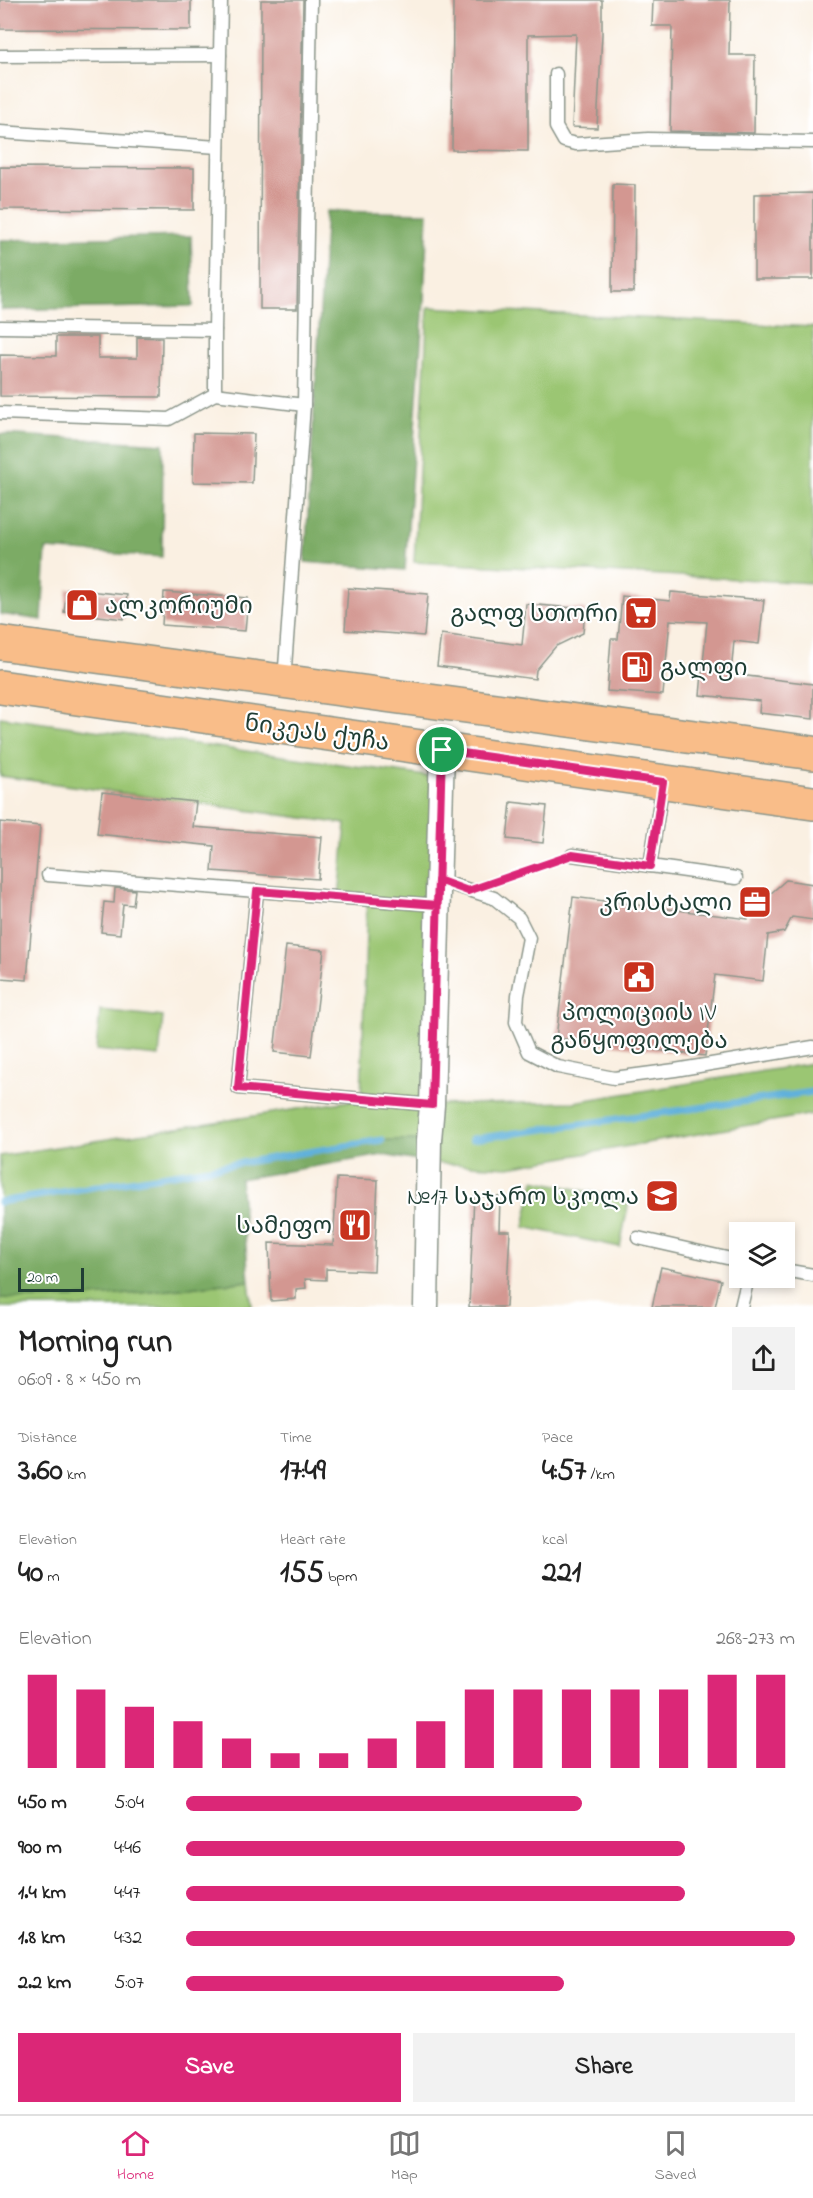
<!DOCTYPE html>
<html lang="en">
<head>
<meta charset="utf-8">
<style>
  :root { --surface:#fff; --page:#f2f2f2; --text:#222; --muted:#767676; --line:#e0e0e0; --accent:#db2777 }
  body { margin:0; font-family:"Indie Flower","Noto Sans Georgian",sans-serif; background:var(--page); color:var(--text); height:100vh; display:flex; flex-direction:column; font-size:22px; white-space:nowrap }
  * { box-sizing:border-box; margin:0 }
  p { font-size:20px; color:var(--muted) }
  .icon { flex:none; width:33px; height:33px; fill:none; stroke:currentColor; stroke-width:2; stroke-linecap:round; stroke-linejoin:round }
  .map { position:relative; height:1307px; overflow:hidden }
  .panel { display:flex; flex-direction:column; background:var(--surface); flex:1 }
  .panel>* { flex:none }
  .controls { position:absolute; left:729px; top:1222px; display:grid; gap:12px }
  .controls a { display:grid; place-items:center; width:66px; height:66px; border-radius:0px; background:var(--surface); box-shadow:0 3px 9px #0003; font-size:30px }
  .scale { position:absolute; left:18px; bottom:15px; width:66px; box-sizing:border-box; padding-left:6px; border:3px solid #1f3d34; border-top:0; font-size:16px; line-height:21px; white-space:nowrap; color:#1f3d34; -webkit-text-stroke:4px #fff; paint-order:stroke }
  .pin { position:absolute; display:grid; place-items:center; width:51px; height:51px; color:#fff; margin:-26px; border:3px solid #fff; border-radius:50%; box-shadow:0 2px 6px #0007 }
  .round { display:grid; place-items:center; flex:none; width:63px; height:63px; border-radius:0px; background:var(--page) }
  .summary { display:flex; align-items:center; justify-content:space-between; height:102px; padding:0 18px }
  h1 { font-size:33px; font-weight:700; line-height:45px }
  .figures { display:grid; grid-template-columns:repeat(3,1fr); gap:9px; height:102px; padding:6px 18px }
  .figures div { display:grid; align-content:center }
  .figures b { font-size:30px; font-weight:700 }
  .figures small { font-size:16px; font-weight:400 }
  .figures p { font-size:16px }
  .chart { height:168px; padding:12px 18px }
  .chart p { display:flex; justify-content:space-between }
  .chart svg { width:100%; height:108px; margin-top:6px; stroke:var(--accent); stroke-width:6 }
  .action { display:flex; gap:12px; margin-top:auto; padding:12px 18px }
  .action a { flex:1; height:69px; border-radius:0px; background:var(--accent); color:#fff; font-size:24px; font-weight:700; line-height:69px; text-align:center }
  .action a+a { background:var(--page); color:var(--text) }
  ul { padding:0 18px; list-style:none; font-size:20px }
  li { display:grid; grid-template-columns:96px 72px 1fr; align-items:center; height:45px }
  li i { height:15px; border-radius:8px; background:var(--accent) }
  .tabs { display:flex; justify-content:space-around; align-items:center; height:84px; border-top:2px solid var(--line); background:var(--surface); font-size:16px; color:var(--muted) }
  .tabs a { display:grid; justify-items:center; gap:3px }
  .tabs .selected { color:var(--accent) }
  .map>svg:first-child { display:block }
  .green { fill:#9bc673; stroke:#5d8254; stroke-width:1.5 }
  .forest { fill:#7cab65; stroke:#4e744c; stroke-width:1.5 }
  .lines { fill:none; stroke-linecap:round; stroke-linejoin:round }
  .stream { stroke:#60b1db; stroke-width:7 }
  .building { fill:#d39791 }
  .lane-casing { stroke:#8c968b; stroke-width:15 }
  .street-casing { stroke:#8c968b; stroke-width:27 }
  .primary-casing { stroke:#8c968b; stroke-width:36 }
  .path { stroke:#8c968b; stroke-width:4; stroke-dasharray:1.5 4.5; stroke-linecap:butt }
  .lane { stroke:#fff; stroke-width:12 }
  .street { stroke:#fff; stroke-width:24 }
  .primary { stroke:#f9bd89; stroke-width:33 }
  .route-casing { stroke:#fff; stroke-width:12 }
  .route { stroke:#db2777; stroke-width:8 }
  .labels { text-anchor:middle; stroke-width:4.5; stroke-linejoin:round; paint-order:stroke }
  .poi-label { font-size:24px; fill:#1f3d34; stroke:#fff; text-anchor:end }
  .street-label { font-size:24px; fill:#1f3d34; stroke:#fff }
</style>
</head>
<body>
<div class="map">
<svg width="813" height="1307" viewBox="0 0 813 1307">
  <rect width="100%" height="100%" fill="#fff"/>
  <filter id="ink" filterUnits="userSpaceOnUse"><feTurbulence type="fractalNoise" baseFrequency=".0167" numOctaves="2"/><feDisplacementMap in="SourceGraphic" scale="12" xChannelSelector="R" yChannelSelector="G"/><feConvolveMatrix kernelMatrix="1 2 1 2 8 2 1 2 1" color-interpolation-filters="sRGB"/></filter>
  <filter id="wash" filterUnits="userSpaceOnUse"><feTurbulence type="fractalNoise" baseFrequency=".008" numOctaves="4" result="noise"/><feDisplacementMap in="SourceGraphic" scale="24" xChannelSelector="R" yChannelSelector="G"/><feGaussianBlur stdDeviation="1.35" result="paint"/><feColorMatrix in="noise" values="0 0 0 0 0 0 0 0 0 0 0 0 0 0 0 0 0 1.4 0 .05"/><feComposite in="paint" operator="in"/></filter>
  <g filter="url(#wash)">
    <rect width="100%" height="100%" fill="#faf0e2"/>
    <g class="green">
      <path d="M428,307L813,327V583L414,562Z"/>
      <path d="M0,717L441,778L432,1105L574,1102L813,1063V1114L509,1167L430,1163L382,1140L0,1202V1156L361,1099L367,900L339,897L346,824L0,776Z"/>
      <path d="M100,1010L163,1017L159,1056L96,1050Z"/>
      <path d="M534,1180L629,1200L620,1247L524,1227Z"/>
      <path d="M249,1281L252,1307H0V1298C83,1302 167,1290 249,1281Z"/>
    </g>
    <g class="forest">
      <path d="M326,211L428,213L424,300L405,570L305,562Z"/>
      <path d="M191,236L193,306L1,310L0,240Z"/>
      <path d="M0,434L163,444L162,557L46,549L42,620L0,614Z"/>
      <path d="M382,1140H429L430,1163L383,1155L240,1179L249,1281C167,1290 83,1302 0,1298V1202Z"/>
    </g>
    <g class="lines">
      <g class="stream">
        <path d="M472,1139L813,1092"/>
        <path d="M0,1202L382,1140"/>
      </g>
    </g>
    <g id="blocks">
      <g class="building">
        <path d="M0,0H191V30L0,29Z"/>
        <path d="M261,0H303L297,309H260Z"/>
        <path d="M453,0H602V34L597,128L572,127L576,34L528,35V151L452,150Z"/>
        <path d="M653,0H730L729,55H755L754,133L670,131L672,26H652Z"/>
        <path d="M0,167L194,168V210L0,209Z"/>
        <path d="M613,184L635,185L634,292H612Z"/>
        <path d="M813,193V279H754V194Z"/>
        <path d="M56,337H98V358H137V337L162,338L161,397L0,396V355L56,356Z"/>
        <path d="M194,433L254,434L252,483L193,482Z"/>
        <path d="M348,588L428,594L424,636L345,630Z"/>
        <path d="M67,589L127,595L124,619L64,612Z"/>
        <path d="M164,592L248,598L245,631L162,625Z"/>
        <path d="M671,592L764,600L759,644L734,641L731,674L813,684V719L759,713L760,701L700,695L707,622L670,620L663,695L607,691L611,639H618L622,596L670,601Z"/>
        <path d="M526,604L585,609L583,633L556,646L536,670L535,679L437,666L441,634L522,645Z"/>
        <path d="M102,792L196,802L193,827L322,837L318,879L212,871L214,846L97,834Z"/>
        <path d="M511,802L547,806L543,843L507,839Z"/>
        <path d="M0,822L40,826L27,980L0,978Z"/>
        <path d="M786,880L813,884V920L792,917L784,932L768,935L763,981L715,975L705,1056L556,1038L573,897L748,919L751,899L762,901Z"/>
        <path d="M115,888L135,890L133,905L123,904L120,934L101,932L104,902L114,903Z"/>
        <path d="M286,946L324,950L311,1056L274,1052Z"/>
        <path d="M337,1178L378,1180L374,1271L326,1269V1280L305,1279L306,1288L296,1289V1299L271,1301L269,1243L333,1245Z"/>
        <path d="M474,1196L500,1197L499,1231H510L506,1307H469Z"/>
        <path d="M661,1267L721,1280L715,1307H652Z"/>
      </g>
    </g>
  </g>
  <g filter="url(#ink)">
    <use href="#blocks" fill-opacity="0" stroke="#8c968b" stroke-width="1.5"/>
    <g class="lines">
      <g class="lane-casing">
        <g id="lane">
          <path d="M221,0L215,330V394L304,405"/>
          <path d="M0,56L220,55"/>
          <path d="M556,74V127L564,141L576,144L648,139L813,142"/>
          <path d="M0,132L218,147"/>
          <path d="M0,327L215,330"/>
          <path d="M0,413L169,419L215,394"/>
          <path d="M284,681L304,405L311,0"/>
          <path d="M572,855L736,878"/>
          <path d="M650,866L663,782"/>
          <path d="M48,875L437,905"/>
          <path d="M438,880L494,898L519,918L529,938L518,995L516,1022L529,1052L558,1067L614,1078L675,1070L813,1047"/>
          <path d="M257,891L238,1088L432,1105"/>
          <path d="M638,1238L740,1261"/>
          <path d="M784,1270L813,1275"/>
          <path d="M741,1307L748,1278"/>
        </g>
      </g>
      <g class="street-casing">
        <path id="street" d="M426,1307L429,1140L432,1105L442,750"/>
      </g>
      <g class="primary-casing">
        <g id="primary">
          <path d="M0,643L813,753"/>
          <path d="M0,687L813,803"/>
        </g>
      </g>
      <path class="path" d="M497,881L558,860"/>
      <use href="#lane" class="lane"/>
      <use href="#street" class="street"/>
      <use href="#primary" class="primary"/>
    </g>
  </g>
  <g class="lines" filter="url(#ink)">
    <g class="route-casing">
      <path id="route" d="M442,750L432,1105L238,1088L257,891L437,905L438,880L468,891L572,855L650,866L663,782L442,750"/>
    </g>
    <use href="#route" class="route"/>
  </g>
  <defs>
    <g id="shop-square" transform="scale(1.725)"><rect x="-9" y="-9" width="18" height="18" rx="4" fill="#c8321e" stroke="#fff"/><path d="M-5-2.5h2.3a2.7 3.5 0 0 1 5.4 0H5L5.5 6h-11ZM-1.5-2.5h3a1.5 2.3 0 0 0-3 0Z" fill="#fff"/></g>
    <g id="supermarket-square" transform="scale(1.725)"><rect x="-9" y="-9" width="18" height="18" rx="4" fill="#c8321e" stroke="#fff"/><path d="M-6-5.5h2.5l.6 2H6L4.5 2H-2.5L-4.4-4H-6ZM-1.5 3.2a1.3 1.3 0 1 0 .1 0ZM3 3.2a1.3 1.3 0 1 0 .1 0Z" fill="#fff"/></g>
    <g id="fuel-square" transform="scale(1.725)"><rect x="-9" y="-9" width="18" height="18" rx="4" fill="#c8321e" stroke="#fff"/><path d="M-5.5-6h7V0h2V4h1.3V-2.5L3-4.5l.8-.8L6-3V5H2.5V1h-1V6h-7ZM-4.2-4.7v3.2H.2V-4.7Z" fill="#fff"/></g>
    <g id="office-square" transform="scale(1.725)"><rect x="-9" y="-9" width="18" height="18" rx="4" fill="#c8321e" stroke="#fff"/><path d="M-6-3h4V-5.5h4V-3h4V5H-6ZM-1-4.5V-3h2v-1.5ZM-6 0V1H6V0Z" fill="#fff"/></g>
    <g id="civic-square" transform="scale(1.725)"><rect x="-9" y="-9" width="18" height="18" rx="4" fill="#c8321e" stroke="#fff"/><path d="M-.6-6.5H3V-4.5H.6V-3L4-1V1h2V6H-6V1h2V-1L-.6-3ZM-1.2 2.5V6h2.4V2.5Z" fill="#fff"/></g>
    <g id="school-square" transform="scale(1.725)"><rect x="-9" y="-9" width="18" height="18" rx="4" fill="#c8321e" stroke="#fff"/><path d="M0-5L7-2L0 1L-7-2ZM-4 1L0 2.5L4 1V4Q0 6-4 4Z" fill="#fff"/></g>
    <g id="restaurant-square" transform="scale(1.725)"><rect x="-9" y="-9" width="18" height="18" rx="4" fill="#c8321e" stroke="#fff"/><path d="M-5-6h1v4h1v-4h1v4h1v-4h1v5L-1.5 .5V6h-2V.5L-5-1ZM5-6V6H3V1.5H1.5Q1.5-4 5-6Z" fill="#fff"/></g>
  </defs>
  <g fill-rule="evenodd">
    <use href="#shop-square" x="82" y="605"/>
    <use href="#supermarket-square" x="641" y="613"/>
    <use href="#fuel-square" x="637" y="667"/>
    <use href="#office-square" x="755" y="902"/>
    <use href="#civic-square" x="639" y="977"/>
    <use href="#school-square" x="662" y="1196"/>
    <use href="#restaurant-square" x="355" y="1225"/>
  </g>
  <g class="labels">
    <g class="poi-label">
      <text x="105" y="613" text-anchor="start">ალკორიუმი</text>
      <text x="618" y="621">გალფ სთორი</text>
      <text x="660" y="675" text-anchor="start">გალფი</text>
      <text x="732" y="910">კრისტალი</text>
      <text x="639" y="1020" text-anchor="middle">პოლიციის IV<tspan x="639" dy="28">განყოფილება</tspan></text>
      <text x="639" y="1204">№17 საჯარო სკოლა</text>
      <text x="332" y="1233">სამეფო</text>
    </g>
    <g class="street-label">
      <text transform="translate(317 732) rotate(8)" y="8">ნიკეას ქუჩა</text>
    </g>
  </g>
</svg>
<div class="controls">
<a><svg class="icon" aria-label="layers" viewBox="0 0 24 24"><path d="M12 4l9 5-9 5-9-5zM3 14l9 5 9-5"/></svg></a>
</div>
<div class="scale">20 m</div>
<div class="pin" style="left:442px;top:750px;background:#1e9e55"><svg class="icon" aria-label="arrive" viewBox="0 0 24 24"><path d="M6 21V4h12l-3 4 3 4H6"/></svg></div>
</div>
<section class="panel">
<div class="summary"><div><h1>Morning run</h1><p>06:09 · 8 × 450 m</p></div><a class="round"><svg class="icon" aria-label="share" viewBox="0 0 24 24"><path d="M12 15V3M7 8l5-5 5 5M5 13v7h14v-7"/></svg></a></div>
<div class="figures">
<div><p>Distance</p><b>3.60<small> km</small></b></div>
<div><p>Time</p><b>17:49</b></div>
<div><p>Pace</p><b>4:57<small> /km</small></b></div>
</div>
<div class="figures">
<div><p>Elevation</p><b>40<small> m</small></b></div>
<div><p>Heart rate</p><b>155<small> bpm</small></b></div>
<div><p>kcal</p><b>221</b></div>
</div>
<div class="chart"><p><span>Elevation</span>268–273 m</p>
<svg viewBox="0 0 160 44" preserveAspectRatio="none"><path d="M5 44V6M15 44V12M25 44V19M35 44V25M45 44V32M55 44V38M65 44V38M75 44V32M85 44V25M95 44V12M105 44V12M115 44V12M125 44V12M135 44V12M145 44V6M155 44V6"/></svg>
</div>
<ul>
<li><b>450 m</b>5:04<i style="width:65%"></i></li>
<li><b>900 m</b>4:46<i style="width:82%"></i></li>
<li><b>1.4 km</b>4:47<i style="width:82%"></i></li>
<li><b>1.8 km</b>4:32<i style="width:100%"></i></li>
<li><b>2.2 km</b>5:07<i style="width:62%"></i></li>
</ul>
<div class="action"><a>Save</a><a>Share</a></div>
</section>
<nav class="tabs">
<a class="selected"><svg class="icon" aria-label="home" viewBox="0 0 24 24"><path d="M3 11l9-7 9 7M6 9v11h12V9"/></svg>Home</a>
<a><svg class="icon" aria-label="map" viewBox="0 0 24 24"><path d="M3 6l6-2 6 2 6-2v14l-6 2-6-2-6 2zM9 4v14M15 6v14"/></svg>Map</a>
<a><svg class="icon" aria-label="saved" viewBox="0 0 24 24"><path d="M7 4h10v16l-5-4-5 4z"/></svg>Saved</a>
</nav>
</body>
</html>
